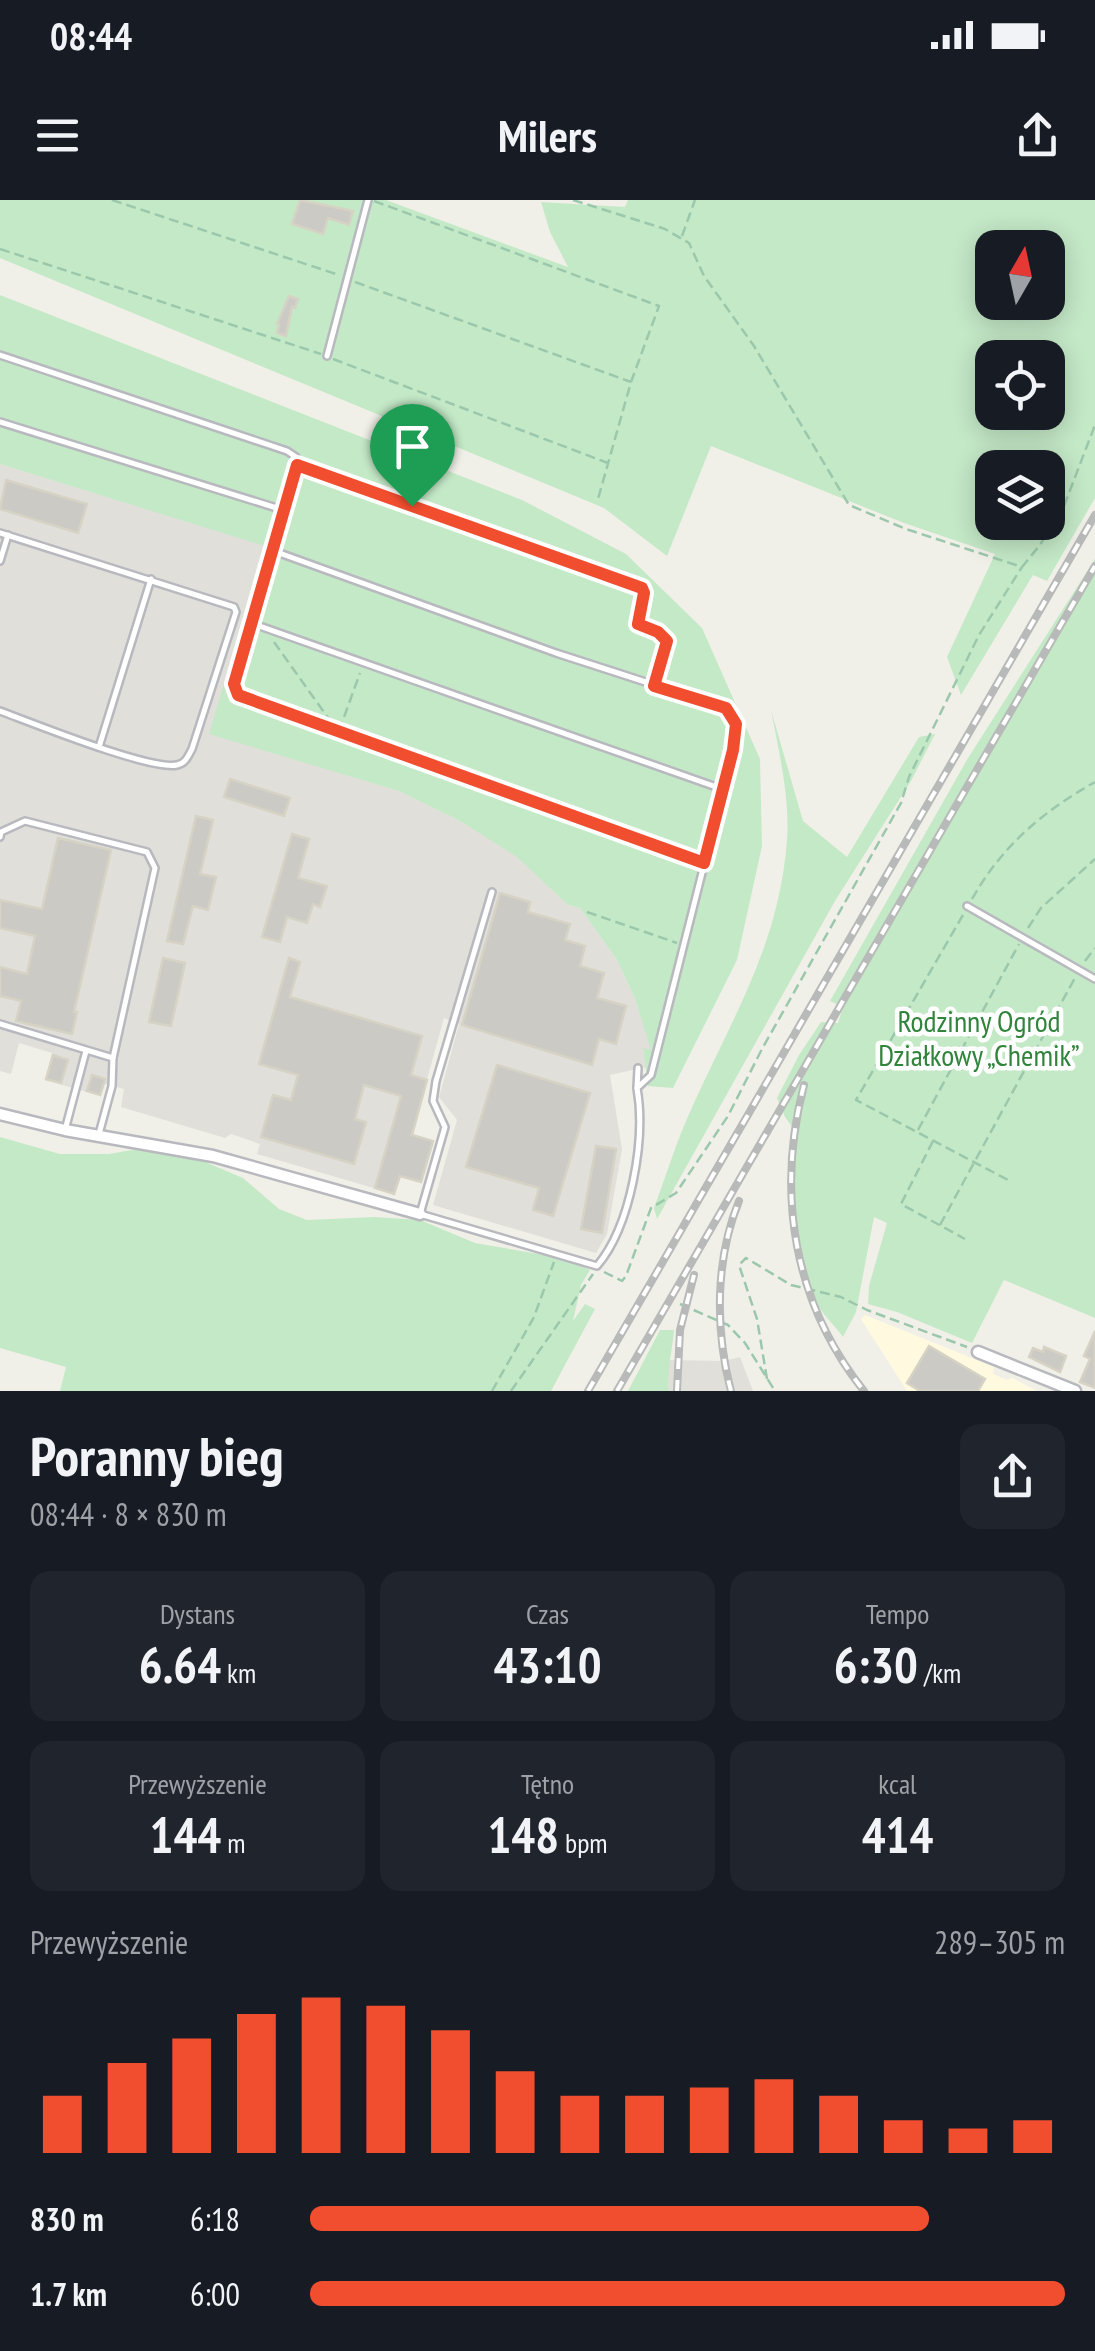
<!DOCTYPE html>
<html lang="pl">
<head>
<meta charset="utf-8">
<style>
  :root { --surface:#171b24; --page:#20242c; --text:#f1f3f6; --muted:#9ea1a6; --accent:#f04e2f }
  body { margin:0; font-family:"PT Sans Narrow",sans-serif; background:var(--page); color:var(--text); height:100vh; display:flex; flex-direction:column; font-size:38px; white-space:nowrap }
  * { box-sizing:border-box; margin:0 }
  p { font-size:32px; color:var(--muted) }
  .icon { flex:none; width:55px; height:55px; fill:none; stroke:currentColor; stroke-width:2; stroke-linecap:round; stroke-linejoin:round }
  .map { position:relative; height:1191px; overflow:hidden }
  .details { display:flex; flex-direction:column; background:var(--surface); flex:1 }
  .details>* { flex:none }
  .needle { width:65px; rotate:9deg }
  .tools { position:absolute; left:975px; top:30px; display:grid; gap:20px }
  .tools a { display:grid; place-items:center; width:90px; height:90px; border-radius:20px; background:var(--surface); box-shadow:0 5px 25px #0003; font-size:50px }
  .pin { position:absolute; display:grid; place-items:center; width:85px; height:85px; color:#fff; margin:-102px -42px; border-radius:50% 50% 50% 0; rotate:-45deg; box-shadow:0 0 10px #0007 }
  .pin .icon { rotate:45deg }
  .round { display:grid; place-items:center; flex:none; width:105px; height:105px; border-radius:20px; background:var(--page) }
  .head { display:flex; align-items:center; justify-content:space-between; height:170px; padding:0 30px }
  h1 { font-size:55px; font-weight:600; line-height:75px }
  .metrics { display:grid; grid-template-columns:repeat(3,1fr); gap:15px; height:170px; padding:10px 30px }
  .metrics div { display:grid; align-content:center; border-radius:20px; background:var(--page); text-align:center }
  .metrics b { font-size:50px; font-weight:600 }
  .metrics small { font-size:28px; font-weight:400 }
  .metrics p { font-size:28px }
  .chart { height:280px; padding:20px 30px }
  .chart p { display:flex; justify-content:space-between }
  .chart svg { width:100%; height:180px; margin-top:10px; stroke:var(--accent); stroke-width:6 }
  ul { padding:0 30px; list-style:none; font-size:32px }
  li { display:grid; grid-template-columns:160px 120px 1fr; align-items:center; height:75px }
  li i { height:25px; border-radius:12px; background:var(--accent) }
  .status { display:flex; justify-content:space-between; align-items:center; height:70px; padding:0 50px; background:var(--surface); direction:ltr }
  .status svg { height:28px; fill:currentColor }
  header { display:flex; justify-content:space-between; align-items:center; height:130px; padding:0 30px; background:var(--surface); font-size:45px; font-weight:600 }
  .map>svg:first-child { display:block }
  .commercial { fill:#fffadf }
  .industrial { fill:#e0dfda }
  .green { fill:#c4e9c7; fill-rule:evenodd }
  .building { fill:#cccac5; stroke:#d6d3c5; stroke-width:2.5 }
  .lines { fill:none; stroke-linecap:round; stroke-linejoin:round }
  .lane-casing { stroke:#b8b9be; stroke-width:10 }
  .street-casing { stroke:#b8b9be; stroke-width:15 }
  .path { stroke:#9bc8ac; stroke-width:2.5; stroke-dasharray:10 5; stroke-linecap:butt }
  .lane { stroke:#fff; stroke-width:5 }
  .street { stroke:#fff; stroke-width:10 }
  .rail-casing { stroke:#b8b9b9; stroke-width:8 }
  .rail { stroke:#fff; stroke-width:4; stroke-dasharray:11; stroke-linecap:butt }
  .route-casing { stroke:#fff; stroke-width:20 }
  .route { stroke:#f04e2f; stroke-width:12 }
  .labels { text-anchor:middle; stroke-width:9; stroke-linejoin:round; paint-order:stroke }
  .park-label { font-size:30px; fill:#31843c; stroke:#fff }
</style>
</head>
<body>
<div class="status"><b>08:44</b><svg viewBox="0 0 49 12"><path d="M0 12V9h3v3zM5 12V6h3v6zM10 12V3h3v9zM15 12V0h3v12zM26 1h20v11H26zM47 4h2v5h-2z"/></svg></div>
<header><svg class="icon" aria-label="menu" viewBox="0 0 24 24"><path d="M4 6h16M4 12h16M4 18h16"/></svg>Milers<svg class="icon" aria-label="share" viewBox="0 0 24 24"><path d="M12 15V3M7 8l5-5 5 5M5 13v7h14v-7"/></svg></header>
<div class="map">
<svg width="1095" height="1191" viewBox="0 0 1095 1191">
  <rect width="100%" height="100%" fill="#f1f0e8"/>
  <path class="commercial" d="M865,1115L994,1167L993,1174L1007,1180L1012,1178L1037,1191H907L861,1119Z"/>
  <g class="industrial">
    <path d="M0,264L265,345L341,573L399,591L460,621L517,656L568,705L580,708L617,760L635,799L652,851L643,849L646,867L610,875L622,949L607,1034L596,1053L433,1005L457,920L439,897L459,824L444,818L412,934L433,941L421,982L400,976L394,994L257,954L260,944L231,934L225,938L121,907L124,889L105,884L101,896L45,880L52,853L19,843L11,874L0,871Z"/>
    <path d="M740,1157L753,1191H669L667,1160L724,1161Z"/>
  </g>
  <g class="green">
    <path d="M0,0H386L568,67L550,32L541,2L625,7L628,0H1095V298L1047,381L1033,375L961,495L947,457L995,354L904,323L711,246L667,356L604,308L0,58ZM992,48H1048V102H992ZM992,158H1048V212H992ZM992,268H1048V322H992Z"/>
    <path d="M0,95L522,300L626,354L702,428L760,559L762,646L737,760L673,888L648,886L643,848L651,850L635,799L617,760L580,708L568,705L517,657L460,621L399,591L209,534L265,346L0,264Z"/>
    <path d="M1095,359V1118L1004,1080L972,1143L897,1112L868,1104L869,1086L887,1023L874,1017L856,1112L843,1137C836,1127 825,1117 819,1107C790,1052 794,991 796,932L785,917L777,898L799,855L821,822L838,823L843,807L830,801L968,558Z"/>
    <path d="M771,510L803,621L847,657L919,537L935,534L911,581L835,701L657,1019L654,1008C665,979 674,949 686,921C728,824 779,749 787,640C790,598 779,552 771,510Z"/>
    <path d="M0,937L60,954H109L143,948L203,961L243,978L279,1009L307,1020L374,1017L420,1020L475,1043L568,1059L590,1070L581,1085L573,1121L585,1104L595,1109L551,1191H60L66,1167L0,1148Z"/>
    <path d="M660,1130H674C672,1154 667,1166 669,1191H628Z"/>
  </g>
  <g class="building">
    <path d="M300,0L353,11L349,25L328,18L323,34L292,24Z"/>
    <path d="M289,96L298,99L295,108L292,107L286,136L277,133L279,125L277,124Z"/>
    <path d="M6,280L87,304L78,333L0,309Z"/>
    <path d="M230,579L290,598L284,616L224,597Z"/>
    <path d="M196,616L213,620L200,674L216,677L208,710L193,706L183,744L167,741Z"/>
    <path d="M292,634L309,639L298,678L327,686L320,707L313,704L307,723L287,717L280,742L262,737Z"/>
    <path d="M58,638L111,650L74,812H77L72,834L16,821L21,801L0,796V767L27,774L35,736L0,728V700L42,709Z"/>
    <path d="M500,693L530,702L528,712L570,724L565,740L585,746L580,766L604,773L597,798L626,806L616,844L599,839L592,865L462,825Z"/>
    <path d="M163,758L185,763L171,826L149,822Z"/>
    <path d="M289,758L300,762L290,797L422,836L411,875L427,880L412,935L433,941L421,982L400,976L394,994L375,988L401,896L364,885L355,919L366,922L354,964L261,937L273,895L291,900L298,875L259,864Z"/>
    <path d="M53,855L68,860L61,883L46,879Z"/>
    <path d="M497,865L590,893L553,1016L533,1010L539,988L466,967Z"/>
    <path d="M92,875L105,879L100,895L87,891Z"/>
    <path d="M596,946L616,949L602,1033L581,1029Z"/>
    <path d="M1095,1131V1188L1080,1182L1090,1159L1084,1156Z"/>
    <path d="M929,1146L985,1179L978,1191H920L907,1183Z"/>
    <path d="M1044,1147L1066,1156L1060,1172L1029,1157L1033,1148L1043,1152Z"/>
  </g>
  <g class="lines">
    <g class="lane-casing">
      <g id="lane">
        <path d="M0,155L287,251L296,257L297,265L251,423L722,589"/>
        <path d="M327,156L368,0"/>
        <path d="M0,222L283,310"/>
        <path d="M0,333L234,407L236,412L192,549C188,556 186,563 177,565C151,571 30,522 0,511"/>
        <path d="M271,350L556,453L726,508L735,518L733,550L651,875L637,888C646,939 631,1026 597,1066L420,1014L445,927L433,901L436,881L492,692"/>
        <path d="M0,361L8,335"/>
        <path d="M99,547L151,379"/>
        <path d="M0,637L1,632L25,621L147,652L155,668L113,858L112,886L99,934"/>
        <path d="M967,706L1095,779"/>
        <path d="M0,824L113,858"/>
        <path d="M637,888L638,868"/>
        <path d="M65,930L86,851"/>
      </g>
    </g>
    <g class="street-casing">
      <g id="street">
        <path d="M0,914L65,930L213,956L420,1014"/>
        <path d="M978,1152L1075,1191"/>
      </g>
    </g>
    <g class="path">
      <path d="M112,0L339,75"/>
      <path d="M573,0L665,29L689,43L704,76L754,146L849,305L906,329L1022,367L1040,345L1064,306L1095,225"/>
      <path d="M374,1L659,106L631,182L598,299"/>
      <path d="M682,36L695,0"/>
      <path d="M0,49L321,154"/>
      <path d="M355,82L631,182"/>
      <path d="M333,159L608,263"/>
      <path d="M303,267L642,388L644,393L638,424L657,432L667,441L657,475"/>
      <path d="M249,430L234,484L238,495L698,661"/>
      <path d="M274,442L336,529"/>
      <path d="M339,531L360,473"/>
      <path d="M972,699C1002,646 1042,612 1095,582"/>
      <path d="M587,712L677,743"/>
      <path d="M963,715L856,900L1010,981"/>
      <path d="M1028,728L1041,708L1095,659"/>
      <path d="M1085,761L1095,748"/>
      <path d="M918,930L1019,744"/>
      <path d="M933,941L901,1004L965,1039"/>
      <path d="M940,1025L1076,776"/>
      <path d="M604,1072L622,1081L626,1076L651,1008L676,993L728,916L762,849L901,603L909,577L979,435L1022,367"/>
      <path d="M680,1104L728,1125L745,1143L775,1191"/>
      <path d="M767,1179L757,1119L739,1065L746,1058L791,1085L841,1097L867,1110L967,1147"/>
      <path d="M492,1191L534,1117L554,1062"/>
      <path d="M511,1191L593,1074"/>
    </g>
    <use href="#lane" class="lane"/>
    <use href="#street" class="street"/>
    <g class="rail-casing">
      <g id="rail">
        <path d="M804,885C776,993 793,1102 864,1191"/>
        <path d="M588,1191L1095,315"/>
        <path d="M617,1191L1095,366"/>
        <path d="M677,1191L680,1130L694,1075"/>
        <path d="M731,1191C715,1130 715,1060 739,1001"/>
      </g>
    </g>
    <use href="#rail" class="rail"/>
  </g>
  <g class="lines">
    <g class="route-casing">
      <path id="route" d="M297,265L642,388L644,393L638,424L658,432L667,441L654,486L726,508L736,524L733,550L704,663L238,495L234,484Z"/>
    </g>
    <use href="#route" class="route"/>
  </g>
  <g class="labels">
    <g class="park-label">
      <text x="979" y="832">Rodzinny Ogród<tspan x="979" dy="34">Działkowy „Chemik”</tspan></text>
    </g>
  </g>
</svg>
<div class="tools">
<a><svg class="needle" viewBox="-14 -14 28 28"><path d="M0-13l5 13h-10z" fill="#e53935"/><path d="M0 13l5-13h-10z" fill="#9ea1a6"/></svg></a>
<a><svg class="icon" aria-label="locate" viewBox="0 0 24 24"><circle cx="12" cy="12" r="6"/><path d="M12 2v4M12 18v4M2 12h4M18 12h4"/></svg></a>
<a><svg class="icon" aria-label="layers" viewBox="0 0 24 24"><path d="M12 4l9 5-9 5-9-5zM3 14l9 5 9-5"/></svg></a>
</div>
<div class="pin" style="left:412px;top:306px;background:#1e9e55"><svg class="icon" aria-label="arrive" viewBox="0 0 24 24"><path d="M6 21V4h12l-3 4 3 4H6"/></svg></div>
</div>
<section class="details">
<div class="head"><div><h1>Poranny bieg</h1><p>08:44 · 8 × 830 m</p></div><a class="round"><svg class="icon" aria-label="share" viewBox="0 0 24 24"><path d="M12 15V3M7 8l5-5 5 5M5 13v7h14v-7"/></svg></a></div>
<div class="metrics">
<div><p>Dystans</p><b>6.64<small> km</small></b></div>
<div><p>Czas</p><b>43:10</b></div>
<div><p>Tempo</p><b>6:30<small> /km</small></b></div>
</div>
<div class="metrics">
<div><p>Przewyższenie</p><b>144<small> m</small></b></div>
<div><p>Tętno</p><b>148<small> bpm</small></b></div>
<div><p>kcal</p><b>414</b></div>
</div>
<div class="chart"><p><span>Przewyższenie</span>289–305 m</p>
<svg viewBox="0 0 160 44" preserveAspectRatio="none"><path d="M5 44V30M15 44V22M25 44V16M35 44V10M45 44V6M55 44V8M65 44V14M75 44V24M85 44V30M95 44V30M105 44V28M115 44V26M125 44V30M135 44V36M145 44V38M155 44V36"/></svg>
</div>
<ul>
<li><b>830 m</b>6:18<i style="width:82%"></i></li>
<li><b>1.7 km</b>6:00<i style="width:100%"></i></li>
</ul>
</section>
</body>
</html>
